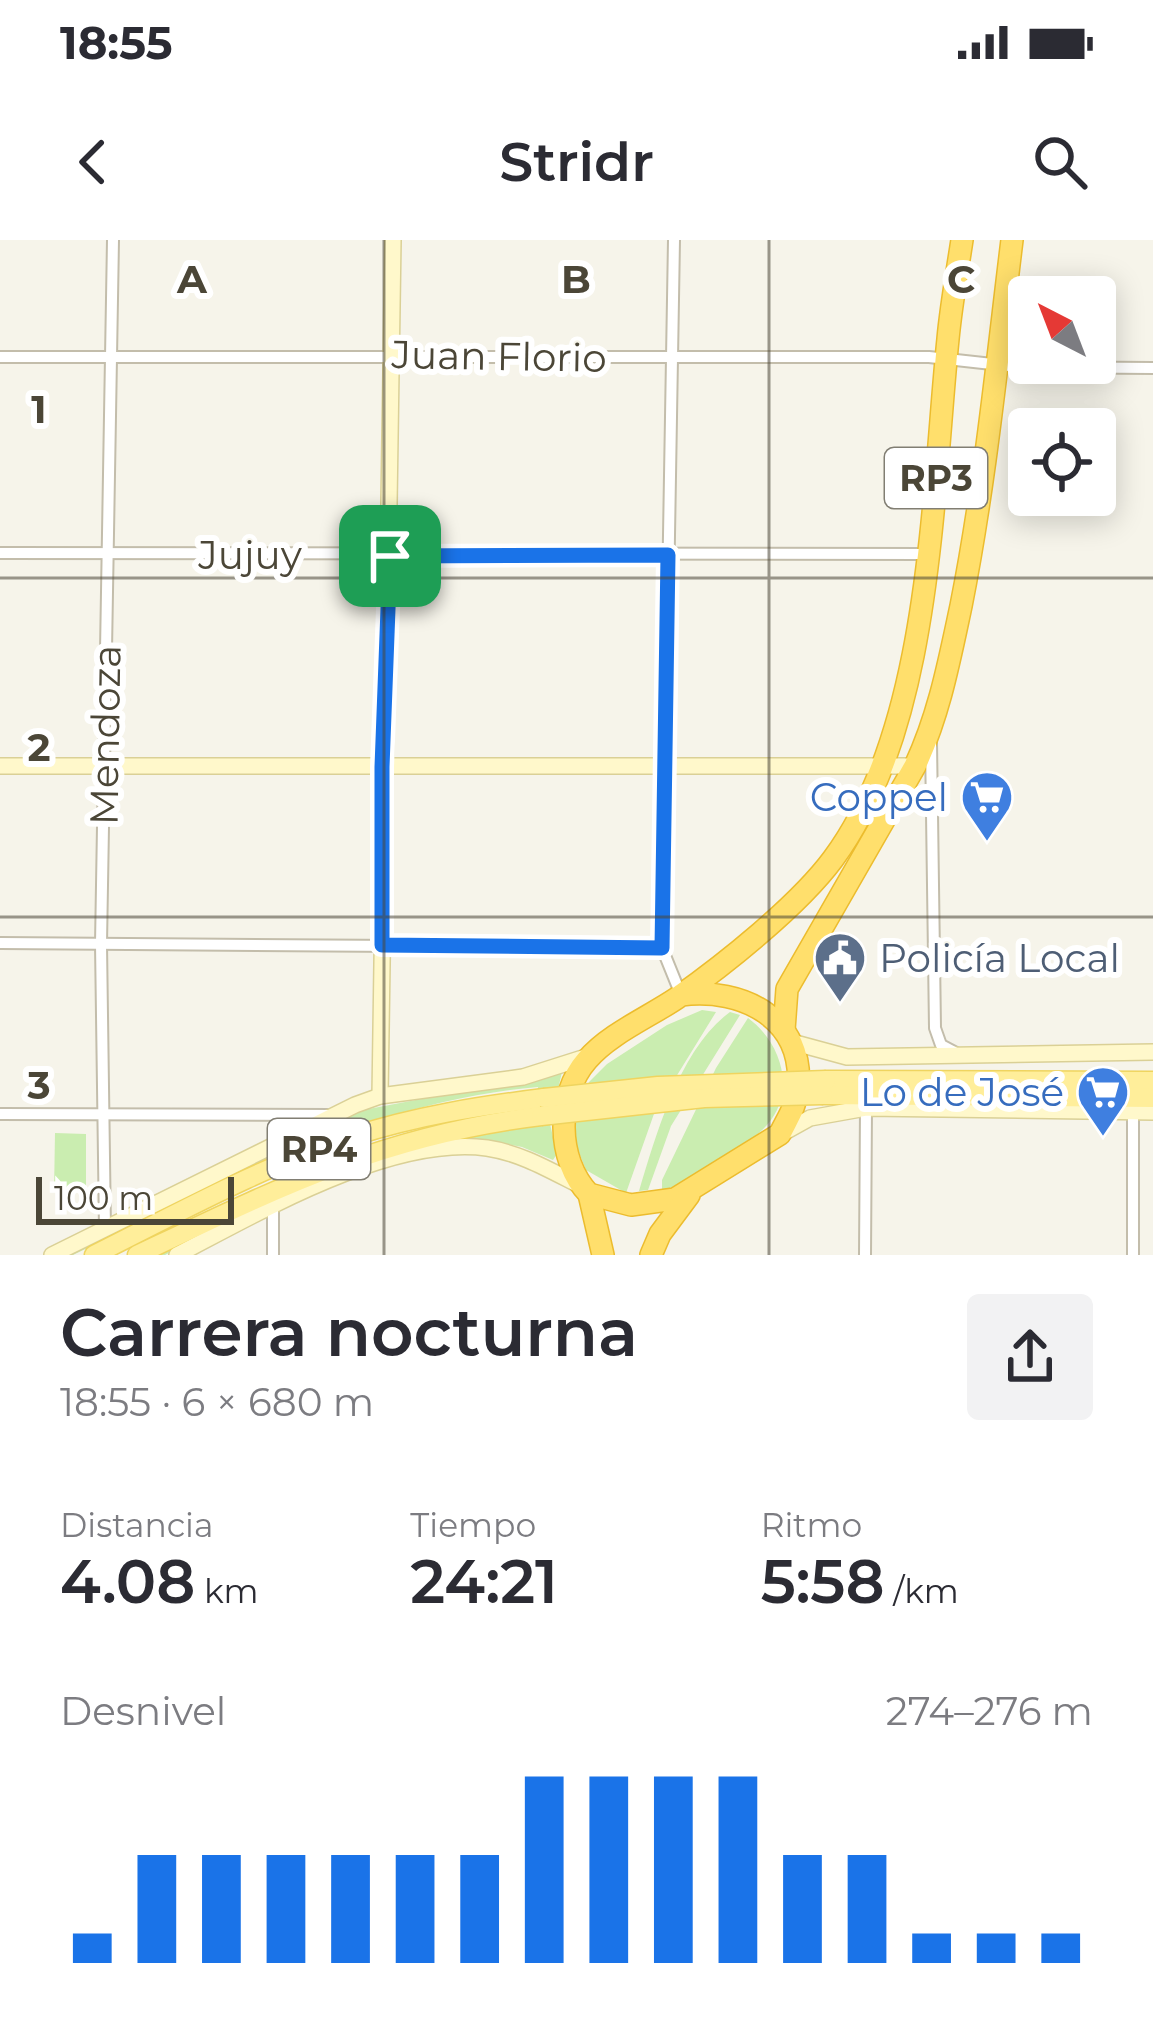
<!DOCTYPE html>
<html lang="es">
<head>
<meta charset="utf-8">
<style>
  :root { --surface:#fff; --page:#f2f2f3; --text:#2b2b33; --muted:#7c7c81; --accent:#1a73e8 }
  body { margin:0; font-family:Montserrat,sans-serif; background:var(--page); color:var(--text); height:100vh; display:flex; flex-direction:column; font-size:45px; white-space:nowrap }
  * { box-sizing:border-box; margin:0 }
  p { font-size:39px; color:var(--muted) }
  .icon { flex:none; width:66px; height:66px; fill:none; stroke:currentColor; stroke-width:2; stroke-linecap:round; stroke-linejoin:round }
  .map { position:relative; height:1015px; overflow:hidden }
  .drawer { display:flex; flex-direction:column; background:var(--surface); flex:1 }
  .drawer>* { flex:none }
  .needle { width:78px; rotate:318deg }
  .tools { position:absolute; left:1008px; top:36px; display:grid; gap:24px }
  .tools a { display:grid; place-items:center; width:108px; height:108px; border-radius:12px; background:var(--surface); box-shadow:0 6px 30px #0003; font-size:60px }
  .scale { position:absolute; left:36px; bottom:30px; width:198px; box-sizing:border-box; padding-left:12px; border:6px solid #4b4637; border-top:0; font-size:33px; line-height:42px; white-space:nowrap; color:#4b4637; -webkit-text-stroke:9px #fff; paint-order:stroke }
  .pin { position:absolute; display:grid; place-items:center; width:102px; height:102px; color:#fff; margin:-51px; border-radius:24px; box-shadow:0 6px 18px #0006 }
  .round { display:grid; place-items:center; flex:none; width:126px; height:126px; border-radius:12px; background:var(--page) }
  .summary { display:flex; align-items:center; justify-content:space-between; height:204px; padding:0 60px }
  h1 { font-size:66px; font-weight:600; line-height:90px }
  .metrics { display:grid; grid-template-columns:repeat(3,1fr); gap:18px; height:204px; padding:12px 60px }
  .metrics div { display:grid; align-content:center }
  .metrics b { font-size:60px; font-weight:600 }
  .metrics small { font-size:33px; font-weight:400 }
  .metrics p { font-size:33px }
  .chart { height:336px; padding:24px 60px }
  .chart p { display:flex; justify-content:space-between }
  .chart svg { width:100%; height:216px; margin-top:12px; stroke:var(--accent); stroke-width:6 }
  .status { display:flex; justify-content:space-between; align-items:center; height:84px; padding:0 60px; background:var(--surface); direction:ltr }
  .status svg { height:33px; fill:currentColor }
  header { display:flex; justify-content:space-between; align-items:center; height:156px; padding:0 60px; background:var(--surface); font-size:54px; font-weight:600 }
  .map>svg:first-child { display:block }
  .green { fill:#caedb0 }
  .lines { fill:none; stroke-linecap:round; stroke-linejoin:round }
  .street-casing { stroke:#c3bdab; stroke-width:14 }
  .secondary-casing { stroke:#dad096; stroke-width:18 }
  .primary-casing { stroke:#efd45f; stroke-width:21 }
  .highway-casing { stroke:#ecbc2e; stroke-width:24 }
  .street { stroke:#fff; stroke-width:10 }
  .secondary { stroke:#fff8cb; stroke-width:15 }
  .primary { stroke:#ffee9a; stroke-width:18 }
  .highway { stroke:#ffdf6c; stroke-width:21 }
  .primary-bridge-casing { stroke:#efd45f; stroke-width:21; stroke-linecap:butt }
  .primary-bridge { stroke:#ffee9a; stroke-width:18 }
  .route-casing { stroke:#fff; stroke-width:24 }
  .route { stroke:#1a73e8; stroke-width:15 }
  .grid { fill:none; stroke:#4b4637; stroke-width:3; stroke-opacity:0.55 }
  .labels { text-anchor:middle; stroke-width:12; stroke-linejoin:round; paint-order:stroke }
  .shield { fill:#fff; stroke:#817e73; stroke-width:3 }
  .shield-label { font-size:36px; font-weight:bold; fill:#4b4637 }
  .street-label { font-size:39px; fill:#4b4637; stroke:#fff }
  .shop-label { font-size:39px; fill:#366cbe; stroke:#fff; text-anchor:end }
  .service-label { font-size:39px; fill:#4e5e75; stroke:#fff; text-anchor:start }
  .grid-label { font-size:39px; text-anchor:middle; font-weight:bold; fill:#4b4637; stroke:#fff; stroke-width:12; stroke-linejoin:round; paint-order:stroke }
</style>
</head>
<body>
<div class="status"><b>18:55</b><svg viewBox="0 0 49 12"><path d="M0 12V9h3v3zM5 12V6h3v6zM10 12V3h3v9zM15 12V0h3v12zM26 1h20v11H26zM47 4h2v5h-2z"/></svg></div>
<header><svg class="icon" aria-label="back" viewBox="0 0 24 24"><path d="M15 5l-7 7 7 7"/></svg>Stridr<svg class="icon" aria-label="search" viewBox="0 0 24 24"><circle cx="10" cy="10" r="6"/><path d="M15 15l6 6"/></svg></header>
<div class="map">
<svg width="1153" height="1015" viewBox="0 0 1153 1015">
  <rect width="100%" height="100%" fill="#f6f4ea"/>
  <g class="green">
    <path d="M702,770L716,772L655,871L626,953L586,930L574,900L573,882L589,842L607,824L667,785Z"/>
    <path d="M730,772L740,775L671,886L648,950L639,951C656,895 680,808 730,772Z"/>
    <path d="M748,778C781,802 797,851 767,885C753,901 729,912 712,923C696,933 680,947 662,950V940L716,828Z"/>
    <path d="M562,832L550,884L557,914L553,920L522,907L491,901L297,946L165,1015H152L329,930L533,882L538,847C370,861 222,943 73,1015H59L358,871Z"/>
    <path d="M55,893L86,894V952H54Z"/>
  </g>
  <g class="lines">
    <g class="street-casing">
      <g id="street">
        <path d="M674,0L662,708L681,755"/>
        <path d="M0,117H929L1019,127L1153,128"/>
        <path d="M0,313L927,314"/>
        <path d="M931,502L935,788L941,805L958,814"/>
        <path d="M0,703L662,708"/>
        <path d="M1133,872V1015"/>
        <path d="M0,874L331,875"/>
        <path d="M105,989L101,704L113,0"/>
        <path d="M273,1015V966"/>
        <path d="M865,1015L866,868"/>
      </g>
    </g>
    <g class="secondary-casing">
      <g id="secondary">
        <path d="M0,526H915"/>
        <path d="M788,801L847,817L1153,812"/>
        <path d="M380,856L393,0"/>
        <path d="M783,893L810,878L866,868L1153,872"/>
        <path d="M52,1015L355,865L380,856L523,837L589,816"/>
        <path d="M177,1015C260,972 391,895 487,908C521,913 551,931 581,946"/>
      </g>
    </g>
    <g class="primary-casing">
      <g id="primary">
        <path d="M826,840L1153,841"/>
        <path d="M823,855L1153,858"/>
        <path d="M94,1015C178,973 265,925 354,896C416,876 479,866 544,858"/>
        <path d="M137,1015C278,948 383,895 541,876"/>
      </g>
    </g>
    <g class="highway-casing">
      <g id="highway">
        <path d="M681,755C743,747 805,779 798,849C796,867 787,879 780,894L675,959L631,965L589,954C556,920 556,855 587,820C609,794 649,777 677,758C725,724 798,666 833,619C931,487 932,257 948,99C951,66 957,33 962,0"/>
        <path d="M784,790L787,749L915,526C939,475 949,422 961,366C985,245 997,122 1012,0"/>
        <path d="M589,954L603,1015"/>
        <path d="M651,1015L660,994L689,955"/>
      </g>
    </g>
    <use href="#street" class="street"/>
    <use href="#secondary" class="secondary"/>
    <use href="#primary" class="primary"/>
    <use href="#highway" class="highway"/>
    <g class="primary-bridge-casing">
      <g id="primary-bridge">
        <path d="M544,858L658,846L826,840"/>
        <path d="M541,876L704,858L823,855"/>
      </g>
    </g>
    <use href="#primary-bridge" class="primary-bridge"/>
  </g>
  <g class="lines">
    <g class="route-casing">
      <path id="route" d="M668,315L662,708L382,705V527L390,316Z"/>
    </g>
    <use href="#route" class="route"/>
  </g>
  <path class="grid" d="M384,0V1015M769,0V1015M0,338H1153M0,677H1153"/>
  <defs>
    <g id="supermarket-pin" transform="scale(2.7)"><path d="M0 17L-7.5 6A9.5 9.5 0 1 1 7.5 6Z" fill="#3f7fe0" stroke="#fff"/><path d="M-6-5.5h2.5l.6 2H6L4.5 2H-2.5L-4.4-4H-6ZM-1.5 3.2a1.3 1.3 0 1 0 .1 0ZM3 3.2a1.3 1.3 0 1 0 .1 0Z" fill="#fff"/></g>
    <g id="civic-pin" transform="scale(2.7)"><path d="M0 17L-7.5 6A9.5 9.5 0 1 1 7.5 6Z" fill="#5c6f8a" stroke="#fff"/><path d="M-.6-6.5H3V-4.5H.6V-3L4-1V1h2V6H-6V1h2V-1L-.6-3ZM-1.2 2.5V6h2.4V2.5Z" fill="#fff"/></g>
  </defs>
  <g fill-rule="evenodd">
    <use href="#supermarket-pin" x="987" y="557"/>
    <use href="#civic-pin" x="840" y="718"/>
    <use href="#supermarket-pin" x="1103" y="852"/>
  </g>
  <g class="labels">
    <g class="shield">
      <rect x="885" y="208" width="102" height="60" rx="9"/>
      <rect x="268" y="879" width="102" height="60" rx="9"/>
    </g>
    <g class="shield-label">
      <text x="936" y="251">RP3</text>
      <text x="319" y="922">RP4</text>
    </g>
    <g class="street-label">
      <text transform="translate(499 116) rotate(1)" y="14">Juan Florio</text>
      <text x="250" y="329">Jujuy</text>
      <text transform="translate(105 495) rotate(-89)" y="14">Mendoza</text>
    </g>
    <g class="shop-label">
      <text x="948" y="571">Coppel</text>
      <text x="1064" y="866">Lo de José</text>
    </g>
    <g class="service-label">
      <text x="879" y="732">Policía Local</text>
    </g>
  </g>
  <g class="grid-label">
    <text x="192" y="53">A</text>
    <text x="576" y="53">B</text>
    <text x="961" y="53">C</text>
    <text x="39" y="183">1</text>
    <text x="39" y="521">2</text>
    <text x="39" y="859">3</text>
  </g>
</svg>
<div class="tools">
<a><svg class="needle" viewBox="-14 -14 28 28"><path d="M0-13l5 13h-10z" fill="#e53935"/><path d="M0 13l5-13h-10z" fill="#7c7c81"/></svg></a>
<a><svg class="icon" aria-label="locate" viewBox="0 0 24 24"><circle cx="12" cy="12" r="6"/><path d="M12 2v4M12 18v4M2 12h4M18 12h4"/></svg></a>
</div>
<div class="scale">100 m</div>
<div class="pin" style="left:390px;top:316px;background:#1e9e55"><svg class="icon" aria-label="arrive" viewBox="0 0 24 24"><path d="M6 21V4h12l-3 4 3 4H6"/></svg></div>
</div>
<section class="drawer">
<div class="summary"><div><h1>Carrera nocturna</h1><p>18:55 · 6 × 680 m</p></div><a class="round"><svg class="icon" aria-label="share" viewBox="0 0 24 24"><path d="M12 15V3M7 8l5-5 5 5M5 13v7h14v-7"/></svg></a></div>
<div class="metrics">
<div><p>Distancia</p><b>4.08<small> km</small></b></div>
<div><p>Tiempo</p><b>24:21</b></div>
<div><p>Ritmo</p><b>5:58<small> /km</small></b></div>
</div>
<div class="chart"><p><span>Desnivel</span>274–276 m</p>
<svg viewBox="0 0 160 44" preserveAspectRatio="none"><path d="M5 44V38M15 44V22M25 44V22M35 44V22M45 44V22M55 44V22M65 44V22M75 44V6M85 44V6M95 44V6M105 44V6M115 44V22M125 44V22M135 44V38M145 44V38M155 44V38"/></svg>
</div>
</section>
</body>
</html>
